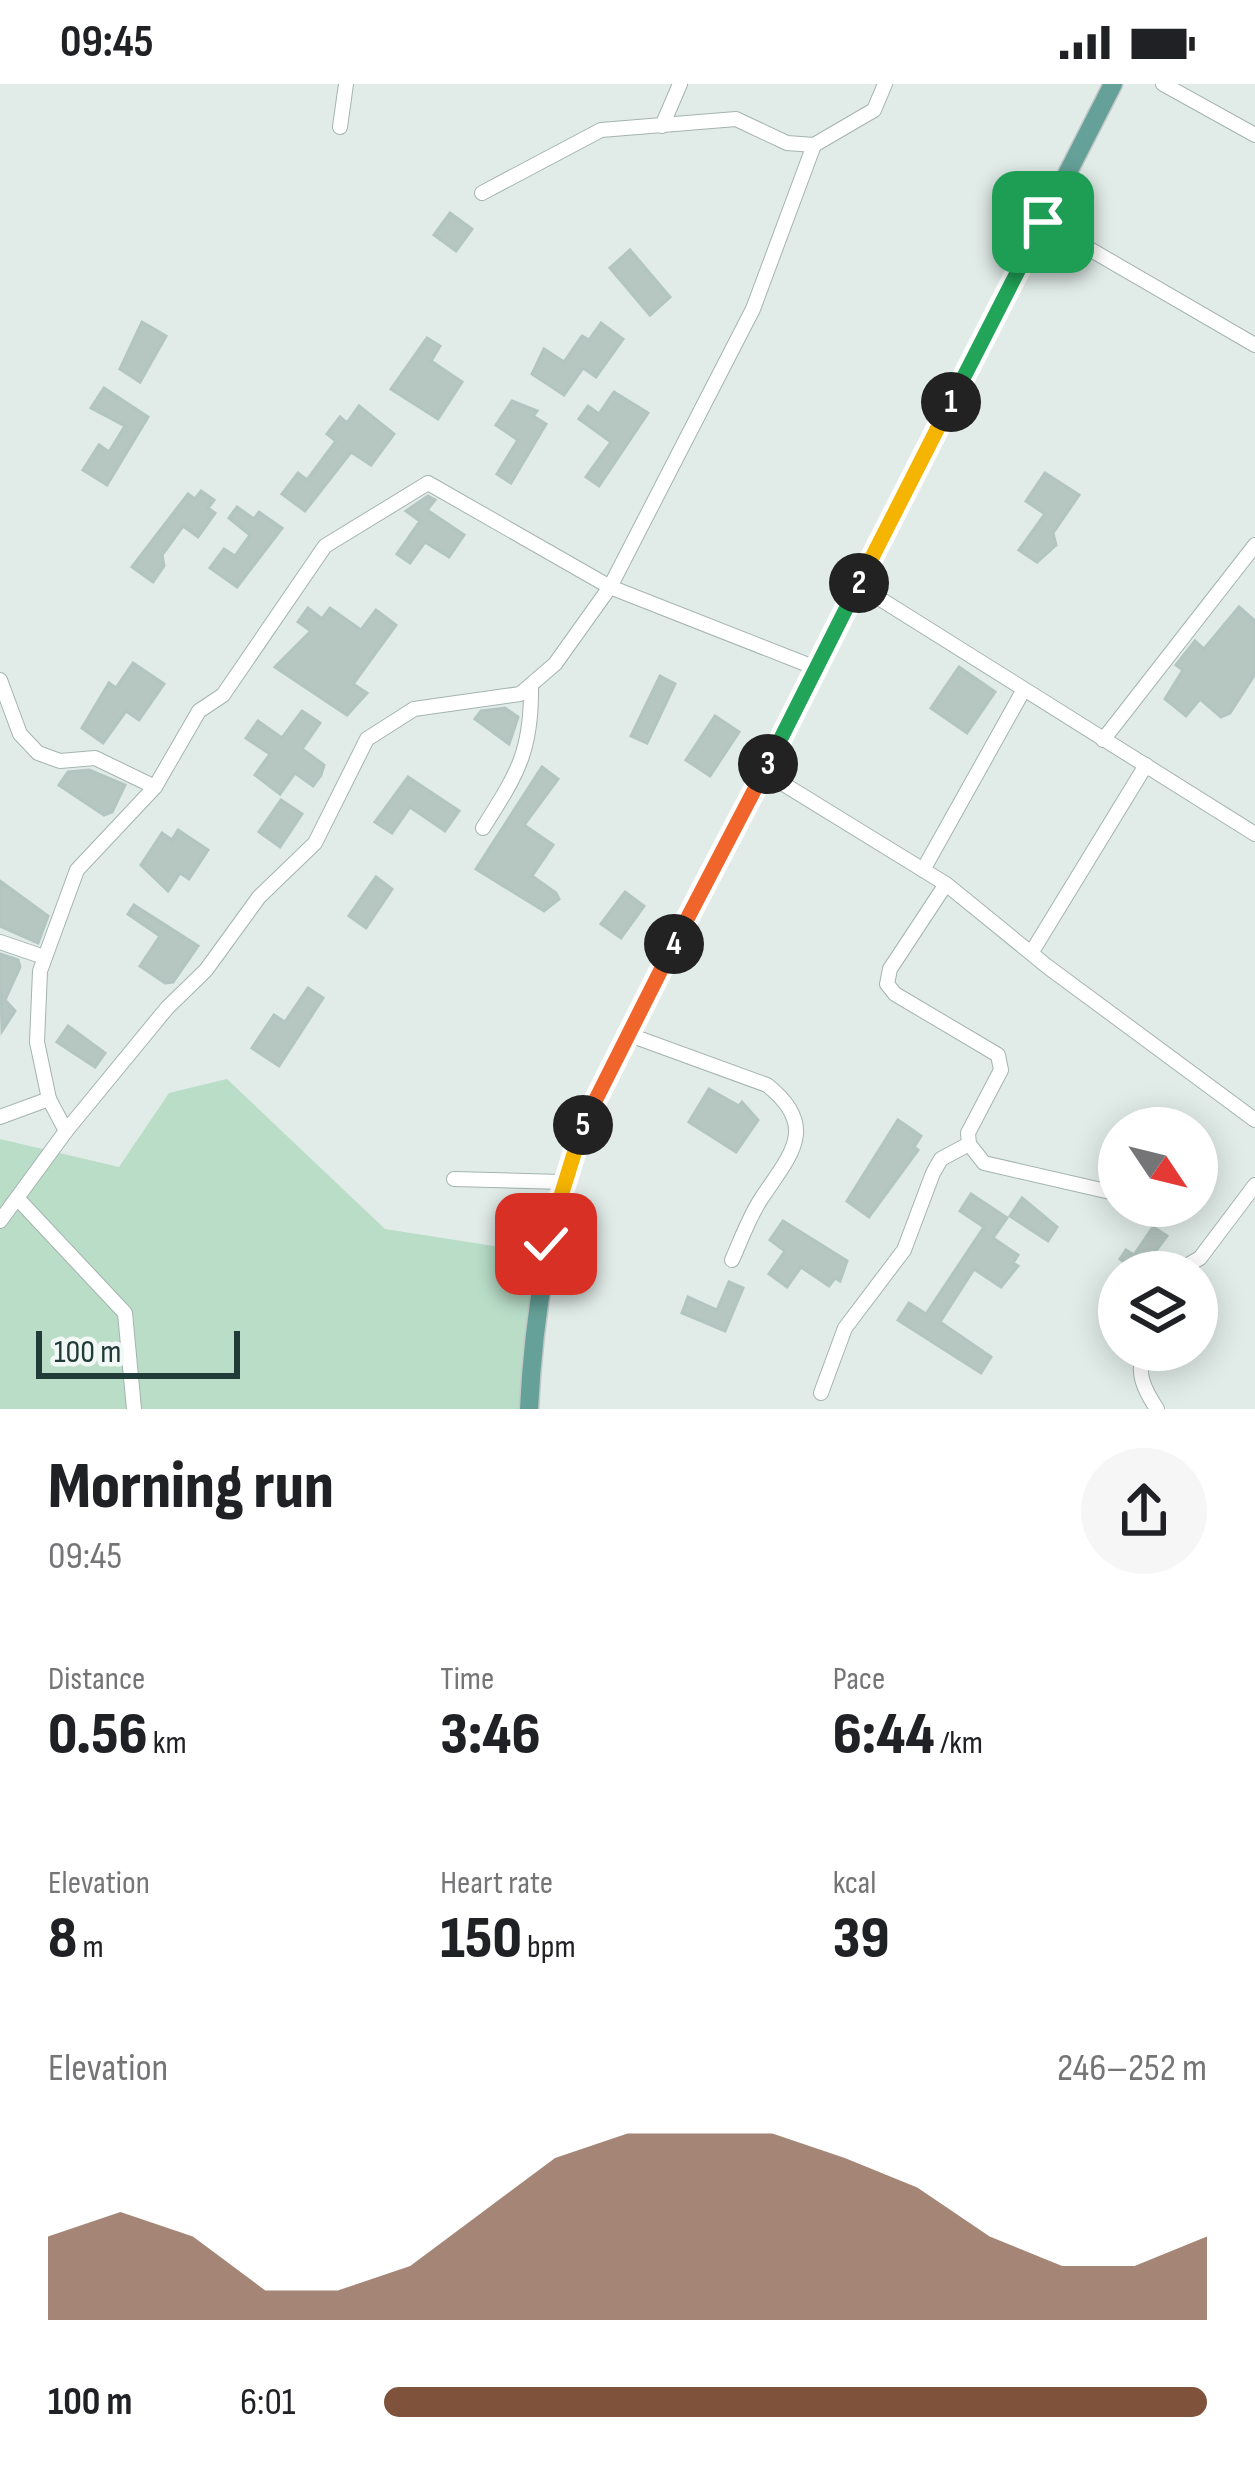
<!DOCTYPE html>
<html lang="en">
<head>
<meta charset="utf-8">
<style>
  :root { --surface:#fff; --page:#f6f6f6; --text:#202124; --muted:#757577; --accent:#7f523b }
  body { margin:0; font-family:"Sofia Sans Condensed",sans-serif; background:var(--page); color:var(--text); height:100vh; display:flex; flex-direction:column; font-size:45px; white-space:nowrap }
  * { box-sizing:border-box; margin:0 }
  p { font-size:39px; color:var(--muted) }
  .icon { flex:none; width:66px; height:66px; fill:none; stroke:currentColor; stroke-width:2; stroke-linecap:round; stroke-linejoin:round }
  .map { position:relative; height:1325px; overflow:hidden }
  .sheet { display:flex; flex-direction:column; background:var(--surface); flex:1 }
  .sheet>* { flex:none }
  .needle { width:78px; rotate:125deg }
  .controls { position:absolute; left:1098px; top:1023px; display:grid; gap:24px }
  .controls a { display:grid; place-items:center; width:120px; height:120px; border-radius:50%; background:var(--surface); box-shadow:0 6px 30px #0003; font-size:60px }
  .scale { position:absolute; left:36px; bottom:30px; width:204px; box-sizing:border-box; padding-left:12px; border:6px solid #213c38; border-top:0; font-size:33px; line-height:42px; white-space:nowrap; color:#213c38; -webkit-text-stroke:9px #f1f8f5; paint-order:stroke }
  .pin { position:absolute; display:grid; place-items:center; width:102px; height:102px; color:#fff; margin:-51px; border-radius:24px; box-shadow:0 6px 18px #0006 }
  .km { position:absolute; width:60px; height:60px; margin:-30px; border-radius:50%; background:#222; color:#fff; font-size:33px; line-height:60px; text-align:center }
  .round { display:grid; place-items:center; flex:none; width:126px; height:126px; border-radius:63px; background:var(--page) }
  .headline { display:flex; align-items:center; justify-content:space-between; height:204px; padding:0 48px }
  h1 { font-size:66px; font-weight:800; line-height:90px }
  .figures { display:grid; grid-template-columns:repeat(3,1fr); gap:18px; height:204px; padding:12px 48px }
  .figures div { display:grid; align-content:center }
  .figures b { font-size:60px; font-weight:800 }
  .figures small { font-size:33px; font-weight:400 }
  .figures p { font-size:33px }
  .chart { height:336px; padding:24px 48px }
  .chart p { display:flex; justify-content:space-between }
  .chart svg { width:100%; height:216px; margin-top:12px; fill:var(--accent); opacity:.7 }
  ul { padding:0 48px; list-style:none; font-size:39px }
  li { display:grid; grid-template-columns:192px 144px 1fr; align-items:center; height:90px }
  li i { height:30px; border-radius:15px; background:var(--accent) }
  .status { display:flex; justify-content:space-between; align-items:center; height:84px; padding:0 60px; background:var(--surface); direction:ltr }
  .status svg { height:33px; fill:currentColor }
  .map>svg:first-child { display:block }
  .green { fill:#b9ddc7 }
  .building { fill:#b6c6c1; stroke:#b3c5c0; stroke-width:3 }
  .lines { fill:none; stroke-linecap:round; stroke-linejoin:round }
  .minor-casing { stroke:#a4b4b0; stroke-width:16 }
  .major-casing { stroke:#c1c8c7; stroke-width:21 }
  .minor { stroke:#fff; stroke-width:14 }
  .major { stroke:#65a198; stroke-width:18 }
  .split-1-casing { stroke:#fff; stroke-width:24 }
  .split-2-casing { stroke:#fff; stroke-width:24 }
  .split-3-casing { stroke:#fff; stroke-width:24 }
  .split-4-casing { stroke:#fff; stroke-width:24 }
  .split-5-casing { stroke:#fff; stroke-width:24 }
  .split-6-casing { stroke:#fff; stroke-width:24 }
  .split-1 { stroke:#22a559; stroke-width:15 }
  .split-2 { stroke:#f5b400; stroke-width:15 }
  .split-3 { stroke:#22a559; stroke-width:15 }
  .split-4 { stroke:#f0652b; stroke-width:15 }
  .split-5 { stroke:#f0652b; stroke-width:15 }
  .split-6 { stroke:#f5b400; stroke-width:15 }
</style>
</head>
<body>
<div class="status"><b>09:45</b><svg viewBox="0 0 49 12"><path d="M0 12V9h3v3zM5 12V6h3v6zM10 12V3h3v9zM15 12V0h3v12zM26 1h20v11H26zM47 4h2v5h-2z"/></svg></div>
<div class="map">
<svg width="1255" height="1325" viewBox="0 0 1255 1325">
  <rect width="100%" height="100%" fill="#e1ece8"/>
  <path class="green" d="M227,995L385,1145L533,1168L522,1325H0V1055L119,1083L169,1009Z"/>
  <g class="building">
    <path d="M450,129L472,145L456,167L434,151Z"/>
    <path d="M630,166L670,213L650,231L610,184Z"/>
    <path d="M142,238L166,252L140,298L120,285Z"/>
    <path d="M601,239L623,255L596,293L583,284L564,311L532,290L544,265L564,278L582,252L589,256Z"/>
    <path d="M427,254L440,262L431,277L462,298L438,335L391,305Z"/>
    <path d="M104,304L148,333L107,401L83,386L99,361L109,368L125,342L91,324Z"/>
    <path d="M614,308L648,329L599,402L586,393L611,358L579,335L588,322L599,330Z"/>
    <path d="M512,317L537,327L533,332L546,340L511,399L497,390L518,356L496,341Z"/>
    <path d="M359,322L394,350L371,381L351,368L305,427L282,410L298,389L307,396L336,357L327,350L340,333L347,339Z"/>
    <path d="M1045,389L1079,411L1053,449L1056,461L1037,478L1019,466L1045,430L1026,417Z"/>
    <path d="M201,407L214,416L208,424L215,429L198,453L183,442L162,471L164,482L153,498L132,483L188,410L195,415Z"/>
    <path d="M428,412L435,416L427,426L464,451L449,473L425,458L410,479L397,470L420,437L406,427Z"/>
    <path d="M237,423L254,435L259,428L282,444L237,503L210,484L224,465L235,472L250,451L229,434Z"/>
    <path d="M1239,523L1255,537V590L1230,629L1221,633L1200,615L1186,632L1165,615L1183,586L1176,581L1195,557L1204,565Z"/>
    <path d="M308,524L322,535L330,524L361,546L376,526L396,541L353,600L367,609L347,631L275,583L311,547L298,538Z"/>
    <path d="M133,579L164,600L139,636L126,627L103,659L82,644L109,599L116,604Z"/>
    <path d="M959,583L995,608L967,649L931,624Z"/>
    <path d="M660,592L675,600L647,659L631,652Z"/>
    <path d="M505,624L518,633L509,660L475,635L481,627Z"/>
    <path d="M302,627L320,639L302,665L324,681L321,691L313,702L295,689L280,710L255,691L270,670L246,654L258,637L282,654Z"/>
    <path d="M715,632L739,648L710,692L686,676Z"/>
    <path d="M542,683L558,695L524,741L553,761L532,792L556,809L559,815L544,827L476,785Z"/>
    <path d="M89,686L125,701L112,728L104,731L59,701L68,688Z"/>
    <path d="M408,693L459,727L445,747L410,723L392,749L375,738Z"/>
    <path d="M281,716L302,730L280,763L259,748Z"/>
    <path d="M178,746L208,766L189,795L180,789L168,807L141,781L162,749L172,756Z"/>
    <path d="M376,793L392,805L366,844L349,832Z"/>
    <path d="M0,797L48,832L38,859L0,842Z"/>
    <path d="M625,808L644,822L621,854L601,840Z"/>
    <path d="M134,821L198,862L173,898L165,899L140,882L160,852L128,830Z"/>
    <path d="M0,870L18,876L20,883L5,916L15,927L2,947Z"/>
    <path d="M308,904L323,914L279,982L252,964L274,931L285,938Z"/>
    <path d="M68,942L105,969L95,983L57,958Z"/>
    <path d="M709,1005L739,1022L742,1018L758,1036L736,1068L689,1038Z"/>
    <path d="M898,1036L921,1052L914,1063L918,1066L869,1133L847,1117Z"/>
    <path d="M971,1110L1007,1134L993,1154L1018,1171L1013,1179L1018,1182L1001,1203L974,1185L940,1238L991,1273L981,1289L898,1236L909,1219L926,1230L984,1143L960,1127Z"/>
    <path d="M1022,1114L1057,1143L1048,1157L1010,1132Z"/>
    <path d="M783,1137L847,1177L840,1197L835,1194L829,1202L801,1183L787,1203L769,1190L785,1167L770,1156Z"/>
    <path d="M1153,1143L1167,1152L1140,1188L1120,1175L1126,1166L1134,1171Z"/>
    <path d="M729,1198L743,1204L725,1247L682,1229L688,1213L717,1226Z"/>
  </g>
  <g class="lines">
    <g class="minor-casing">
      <g id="minor">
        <path d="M1163,0L1255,51"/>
        <path d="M662,42L680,0"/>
        <path d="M340,43L346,0"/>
        <path d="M482,109L601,46L736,35L787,59L814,61L874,26L885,0"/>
        <path d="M1043,138L1255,261"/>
        <path d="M858,501L1255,750"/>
        <path d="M0,596L20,650L38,669L60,677L95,674L155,703"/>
        <path d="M1103,656L1255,461"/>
        <path d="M764,688L946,800L1048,883L1255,1036"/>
        <path d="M483,744C517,690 532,668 531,602"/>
        <path d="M923,786L1023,607"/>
        <path d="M946,800L890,885L887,900L895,910L998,971L1001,986L968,1049L969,1060L984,1079L1119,1110"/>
        <path d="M0,858L44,873"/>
        <path d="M1033,866L1146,681"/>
        <path d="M627,950L767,1001C820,1043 790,1071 761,1115C749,1133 741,1156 732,1176"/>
        <path d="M49,1015L37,958L40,887L77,786L155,703L199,627L223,611L325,462L428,399L610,503L753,225L814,61"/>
        <path d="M0,1033L49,1015L66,1047L167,924L206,886L259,813L315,759L367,655L414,625L520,610L555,580L610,503L816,584"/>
        <path d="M454,1095L562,1098"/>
        <path d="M19,1116L125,1229L134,1325"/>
        <path d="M0,1137L66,1047"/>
        <path d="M1176,1188L1200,1174L1255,1101"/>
        <path d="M1146,1266C1134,1287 1145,1307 1157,1325"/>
        <path d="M821,1309L845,1244L904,1166L933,1089L941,1075L969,1060"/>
      </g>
    </g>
    <g class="major-casing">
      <path id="major" d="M529,1325C534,1221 551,1129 587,1031L1113,0"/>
    </g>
    <use href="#minor" class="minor"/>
    <use href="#major" class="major"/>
  </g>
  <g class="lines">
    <g class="split-1-casing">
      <path id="split-1" d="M951,318L1043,138"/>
    </g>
    <g class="split-2-casing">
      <path id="split-2" d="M859,499L951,318"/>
    </g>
    <g class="split-3-casing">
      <path id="split-3" d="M768,680L859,499"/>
    </g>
    <g class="split-4-casing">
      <path id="split-4" d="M674,860L768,680"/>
    </g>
    <g class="split-5-casing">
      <path id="split-5" d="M583,1041L674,860"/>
    </g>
    <g class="split-6-casing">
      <path id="split-6" d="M546,1160L583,1041"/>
    </g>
    <use href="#split-1" class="split-1"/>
    <use href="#split-2" class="split-2"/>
    <use href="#split-3" class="split-3"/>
    <use href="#split-4" class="split-4"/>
    <use href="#split-5" class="split-5"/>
    <use href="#split-6" class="split-6"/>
  </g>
</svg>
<div class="controls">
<a><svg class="needle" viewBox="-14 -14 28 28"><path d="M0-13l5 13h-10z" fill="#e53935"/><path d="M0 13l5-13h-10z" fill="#757577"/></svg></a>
<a><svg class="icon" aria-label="layers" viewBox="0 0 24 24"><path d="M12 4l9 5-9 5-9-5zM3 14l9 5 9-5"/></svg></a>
</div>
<div class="scale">100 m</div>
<div class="pin" style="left:1043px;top:138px;background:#1e9e55"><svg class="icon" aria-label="arrive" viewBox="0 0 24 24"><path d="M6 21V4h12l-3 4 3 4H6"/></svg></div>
<div class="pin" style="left:546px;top:1160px;background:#d93025"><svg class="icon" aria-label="check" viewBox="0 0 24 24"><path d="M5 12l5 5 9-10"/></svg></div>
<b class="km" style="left:951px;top:318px">1</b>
<b class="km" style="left:859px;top:499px">2</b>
<b class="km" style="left:768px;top:680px">3</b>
<b class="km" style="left:674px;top:860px">4</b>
<b class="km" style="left:583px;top:1041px">5</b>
</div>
<section class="sheet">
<div class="headline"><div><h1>Morning run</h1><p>09:45</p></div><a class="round"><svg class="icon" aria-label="share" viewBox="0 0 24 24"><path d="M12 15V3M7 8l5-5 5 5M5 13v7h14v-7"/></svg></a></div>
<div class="figures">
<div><p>Distance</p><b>0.56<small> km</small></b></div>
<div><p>Time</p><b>3:46</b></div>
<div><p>Pace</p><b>6:44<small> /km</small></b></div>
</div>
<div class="figures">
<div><p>Elevation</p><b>8<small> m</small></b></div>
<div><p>Heart rate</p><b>150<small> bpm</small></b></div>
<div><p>kcal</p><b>39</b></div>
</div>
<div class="chart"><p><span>Elevation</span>246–252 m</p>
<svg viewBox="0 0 160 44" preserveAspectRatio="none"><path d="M0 44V27L10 22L20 27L30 38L40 38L50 33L60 22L70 11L80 6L90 6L100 6L110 11L120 17L130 27L140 33L150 33L160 27V44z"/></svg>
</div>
<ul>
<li><b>100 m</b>6:01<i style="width:100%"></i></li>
</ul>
</section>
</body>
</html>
